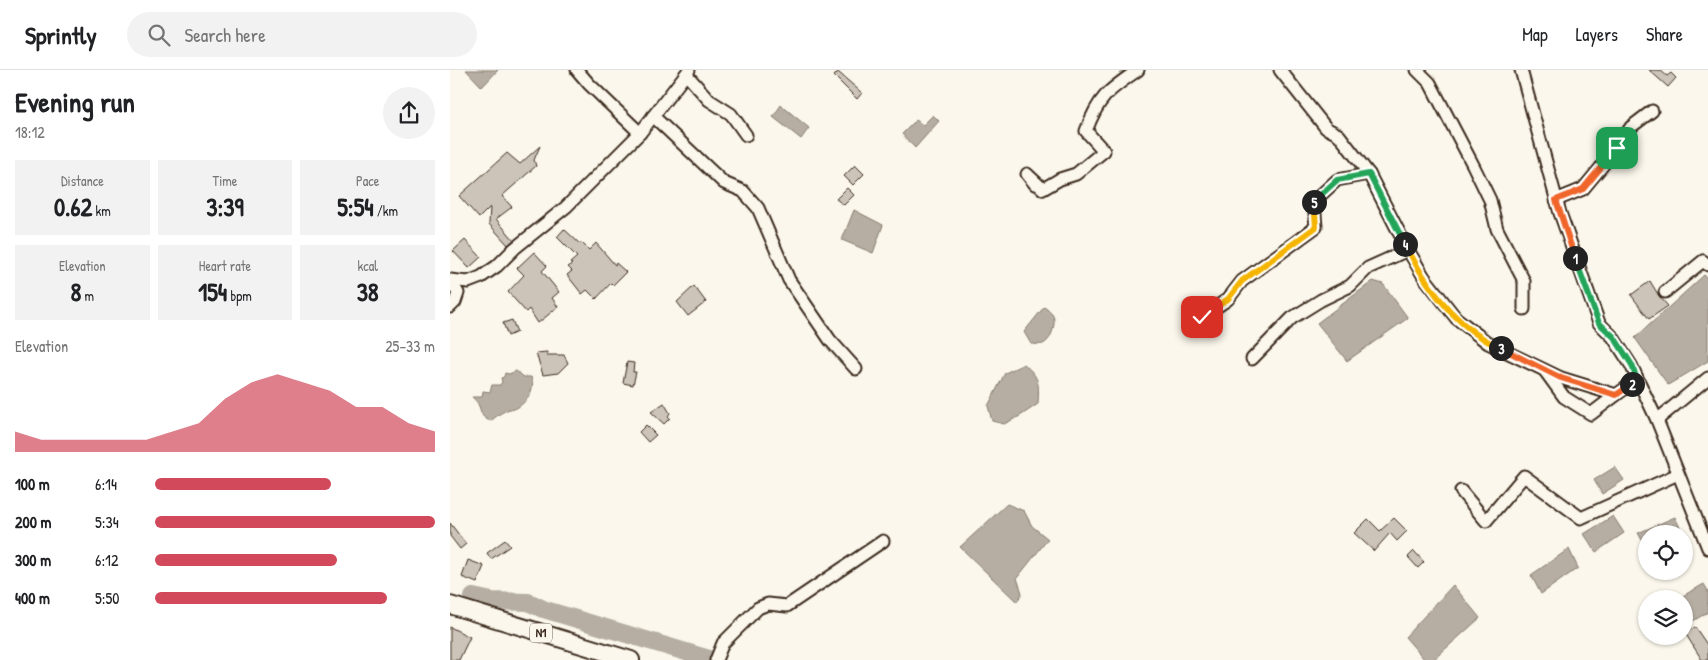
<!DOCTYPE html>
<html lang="en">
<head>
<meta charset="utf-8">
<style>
  :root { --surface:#fff; --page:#f2f2f2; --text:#202124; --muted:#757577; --line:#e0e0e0; --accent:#d1495b }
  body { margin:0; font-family:"Patrick Hand",sans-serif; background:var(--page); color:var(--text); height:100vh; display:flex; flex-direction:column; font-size:19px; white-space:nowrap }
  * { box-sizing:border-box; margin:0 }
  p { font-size:16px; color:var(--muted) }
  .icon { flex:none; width:28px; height:28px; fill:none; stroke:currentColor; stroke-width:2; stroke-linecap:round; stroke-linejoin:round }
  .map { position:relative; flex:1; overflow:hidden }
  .drawer { display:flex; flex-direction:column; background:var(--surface); width:450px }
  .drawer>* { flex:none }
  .tools { position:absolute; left:1188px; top:455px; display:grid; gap:10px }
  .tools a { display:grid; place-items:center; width:55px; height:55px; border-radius:50%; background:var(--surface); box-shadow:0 1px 4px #0004; font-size:25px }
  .pin { position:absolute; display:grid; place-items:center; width:42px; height:42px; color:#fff; margin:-21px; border-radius:10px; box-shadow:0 2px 8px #0006 }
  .km { position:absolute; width:25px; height:25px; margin:-12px; border-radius:50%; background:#222; color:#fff; font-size:14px; line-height:25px; text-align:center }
  .round { display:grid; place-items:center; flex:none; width:52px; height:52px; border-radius:26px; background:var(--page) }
  .overview { display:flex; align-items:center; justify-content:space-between; height:85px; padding:0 15px }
  h1 { font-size:28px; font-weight:800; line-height:38px }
  .stats { display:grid; grid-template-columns:repeat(3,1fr); gap:8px; height:85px; padding:5px 15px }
  .stats div { display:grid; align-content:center; border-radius:0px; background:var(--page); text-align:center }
  .stats b { font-size:25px; font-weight:800 }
  .stats small { font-size:14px; font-weight:400 }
  .stats p { font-size:14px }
  .chart { height:140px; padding:10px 15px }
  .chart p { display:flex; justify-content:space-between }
  .chart svg { width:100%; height:90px; margin-top:5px; fill:var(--accent); opacity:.7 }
  ul { padding:0 15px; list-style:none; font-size:16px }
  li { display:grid; grid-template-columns:80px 60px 1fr; align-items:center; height:38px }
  li i { height:12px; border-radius:6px; background:var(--accent) }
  header { display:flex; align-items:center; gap:30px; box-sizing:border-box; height:70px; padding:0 25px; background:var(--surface); border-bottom:1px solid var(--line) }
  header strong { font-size:24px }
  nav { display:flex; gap:28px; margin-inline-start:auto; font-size:18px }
  .search { width:350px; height:45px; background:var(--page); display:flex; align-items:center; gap:12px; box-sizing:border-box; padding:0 18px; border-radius:28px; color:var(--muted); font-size:19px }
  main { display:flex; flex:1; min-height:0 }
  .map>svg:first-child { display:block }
  .water { fill:#b6aea2; stroke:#85796d }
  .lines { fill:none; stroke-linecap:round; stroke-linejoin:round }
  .river { stroke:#b6aea2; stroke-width:18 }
  .building { fill:#ccc4b9; stroke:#3b2a1e }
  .minor-casing { stroke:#3b2a1e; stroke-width:15 }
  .highway-casing { stroke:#3b2a1e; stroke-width:20 }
  .minor { stroke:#fbf7ec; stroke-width:11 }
  .highway { stroke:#fbf7ec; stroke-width:16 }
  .split-1-casing { stroke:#fff; stroke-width:10 }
  .split-2-casing { stroke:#fff; stroke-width:10 }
  .split-3-casing { stroke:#fff; stroke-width:10 }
  .split-4-casing { stroke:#fff; stroke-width:10 }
  .split-5-casing { stroke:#fff; stroke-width:10 }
  .split-6-casing { stroke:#fff; stroke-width:10 }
  .split-1 { stroke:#f0652b; stroke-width:6 }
  .split-2 { stroke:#22a559; stroke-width:6 }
  .split-3 { stroke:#f0652b; stroke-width:6 }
  .split-4 { stroke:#f5b400; stroke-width:6 }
  .split-5 { stroke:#22a559; stroke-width:6 }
  .split-6 { stroke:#f5b400; stroke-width:6 }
  .labels { text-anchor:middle; stroke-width:4; stroke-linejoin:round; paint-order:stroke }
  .shield { fill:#fbf7ec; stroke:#75685c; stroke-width:1 }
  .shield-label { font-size:12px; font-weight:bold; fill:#3b2a1e }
</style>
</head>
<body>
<header>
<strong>Sprintly</strong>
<div class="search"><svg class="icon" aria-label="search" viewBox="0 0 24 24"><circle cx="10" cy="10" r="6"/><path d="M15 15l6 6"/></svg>Search here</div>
<nav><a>Map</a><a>Layers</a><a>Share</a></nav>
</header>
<main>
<section class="drawer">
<div class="overview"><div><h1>Evening run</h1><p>18:12</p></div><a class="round"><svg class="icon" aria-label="share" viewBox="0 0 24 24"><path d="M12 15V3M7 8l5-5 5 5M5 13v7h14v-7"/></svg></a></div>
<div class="stats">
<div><p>Distance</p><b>0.62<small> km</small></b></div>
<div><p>Time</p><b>3:39</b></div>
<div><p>Pace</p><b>5:54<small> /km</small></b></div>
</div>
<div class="stats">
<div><p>Elevation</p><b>8<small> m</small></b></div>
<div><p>Heart rate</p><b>154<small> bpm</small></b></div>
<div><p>kcal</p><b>38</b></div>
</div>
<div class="chart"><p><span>Elevation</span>25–33 m</p>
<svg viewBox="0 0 160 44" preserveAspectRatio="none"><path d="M0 44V34L10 38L20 38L30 38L40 38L50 38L60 34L70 30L80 18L90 10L100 6L110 10L120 14L130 22L140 22L150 30L160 34V44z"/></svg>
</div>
<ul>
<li><b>100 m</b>6:14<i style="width:63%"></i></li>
<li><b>200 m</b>5:34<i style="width:100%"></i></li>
<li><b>300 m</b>6:12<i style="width:65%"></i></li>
<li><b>400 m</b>5:50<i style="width:83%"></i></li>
</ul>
</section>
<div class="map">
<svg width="1258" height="590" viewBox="0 0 1258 590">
  <rect width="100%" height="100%" fill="#fbf7ec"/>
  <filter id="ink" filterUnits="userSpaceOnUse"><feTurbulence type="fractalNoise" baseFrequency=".02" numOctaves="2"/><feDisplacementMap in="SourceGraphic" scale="10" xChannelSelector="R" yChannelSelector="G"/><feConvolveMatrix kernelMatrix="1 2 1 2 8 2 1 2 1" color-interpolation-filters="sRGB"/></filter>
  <g filter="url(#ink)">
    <g class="water">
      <path d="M16,0H48L32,17Z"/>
      <path d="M331,35L359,58L351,69L323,47Z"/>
      <path d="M483,45L489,51L465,78L452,64L466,50L473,55Z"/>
      <path d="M404,140L433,155L423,183L392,170Z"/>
      <path d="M1254,205L1258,208V291L1218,315L1185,268Z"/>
      <path d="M923,211L933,214L958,248L897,291L867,253Z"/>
      <path d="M594,237C598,240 603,243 604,249C605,256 601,271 593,274C590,275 585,274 581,274L574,262Z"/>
      <path d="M574,294C590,308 589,313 588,334L570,346L554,354L542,351L538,336L555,303Z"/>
      <path d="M66,301L74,307H81C86,318 78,331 68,337C64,340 65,338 60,339C55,340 46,346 41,351C30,348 32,342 28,334C28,333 23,328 22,327H32L33,321L40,322L42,315H50L52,312L51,308L54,307L55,303L59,304Z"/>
      <path d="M1165,397L1174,410L1152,424L1144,410Z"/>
      <path d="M557,434L574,441L582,456L598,469L567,508L572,523L567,532L510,477Z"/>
      <path d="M1163,446L1174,463L1146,482L1134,464Z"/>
      <path d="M1225,447L1233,464H1196V477L1188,463Z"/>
      <path d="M1119,479L1128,498L1091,524L1081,505Z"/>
      <path d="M1254,514L1258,521V542L1243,551L1234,535V529L1229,528Z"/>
      <path d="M1003,515L1030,548L983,590H975L955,567Z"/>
    </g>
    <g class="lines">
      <path class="river" d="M23,527L42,531L78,532L93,539L263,590"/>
    </g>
    <g class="building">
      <path d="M1199,0H1210L1217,6L1221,3L1226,8L1218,17Z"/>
      <path d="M388,2L412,23L407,29L384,6Z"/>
      <path d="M90,76L84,90L86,96L52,126L62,137L46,149L64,170L58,175L39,154L40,137L29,148L9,126L57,83L70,94Z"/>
      <path d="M405,95L414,104L403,115L394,106Z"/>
      <path d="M397,118L404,125L394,135L386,129Z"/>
      <path d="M114,159L130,174L131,172L139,180L146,173L165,195L166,193L176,202L163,215L161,213L146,229L137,220L132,224L117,205L122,201L118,197L122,194L120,193L127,187L107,167Z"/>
      <path d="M15,170L31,187L19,198L3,181Z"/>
      <path d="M84,182L97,196L92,201L109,222L102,228L108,237L88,253L79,239L76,242L58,222L74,205L67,198Z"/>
      <path d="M1200,211L1209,226L1218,236L1199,249L1181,225Z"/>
      <path d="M244,216L256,232L238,246L227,232Z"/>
      <path d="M62,250L67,262L58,266L53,253Z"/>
      <path d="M97,282V285H114L118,293L108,303L93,305L86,283Z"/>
      <path d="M177,292L184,293L183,302H186L183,315L173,313Z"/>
      <path d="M214,333L220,343L218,346L220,348L214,354L201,342Z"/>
      <path d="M196,355L206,365L198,372L189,362Z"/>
      <path d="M944,448L957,461L947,471L940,463L924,481L904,463L918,449L930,461Z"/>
      <path d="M0,453L16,474L10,479L0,466Z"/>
      <path d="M55,470L60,476L41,489L37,483Z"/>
      <path d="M964,481L974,492L968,498L958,487Z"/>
      <path d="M18,490L34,496L27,513L12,507Z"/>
      <path d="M0,557L20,567L9,590H0Z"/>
      <path d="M1245,557L1258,576V590H1252L1235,563Z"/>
    </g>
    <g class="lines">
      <g class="minor-casing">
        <g id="minor">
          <path d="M127,0L139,14L190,63"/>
          <path d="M830,0L876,58L889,65L919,104L958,180L974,207L1006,248L1038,273L1111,308L1166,325L1187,310"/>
          <path d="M967,0L980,13L1023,95L1040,130L1047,159L1074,211V239"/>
          <path d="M1071,0L1110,143L1149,253L1163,267L1181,295L1207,350L1258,478"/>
          <path d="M236,4L259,30L281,44L296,65"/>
          <path d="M203,46L274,113L293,121L308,138L339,210L380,270L406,299"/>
          <path d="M585,114L577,104L593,119L610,109L626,104L654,81L636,61C649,26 659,20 688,0"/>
          <path d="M1106,130L1133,119L1167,78L1181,57L1202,41"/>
          <path d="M0,210L18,212L31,207L47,196L65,178L116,137L190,63L239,0"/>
          <path d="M0,210L8,223L5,232L0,237"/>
          <path d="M1215,222L1253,191L1258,195"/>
          <path d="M752,247L778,229L792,211L866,157L864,131L887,110L919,104"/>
          <path d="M802,289L842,248L871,230L900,216L918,198L958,180"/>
          <path d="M1095,301L1114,327L1141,344L1166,325"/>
          <path d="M1207,350L1258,308"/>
          <path d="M1011,421L1036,451L1074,406L1131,448L1228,404"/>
          <path d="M266,590L273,573L308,538L318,534L337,536L433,471"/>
        </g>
      </g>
      <g class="highway-casing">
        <path id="highway" d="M0,535L181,590"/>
      </g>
      <use href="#minor" class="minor"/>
      <use href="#highway" class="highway"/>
    </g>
  </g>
  <g class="lines" filter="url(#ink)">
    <g class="split-1-casing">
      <path id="split-1" d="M1125,188L1106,130L1133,119L1167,78"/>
    </g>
    <g class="split-2-casing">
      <path id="split-2" d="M1125,188L1149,253L1164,267L1182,295L1187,310L1182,314"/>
    </g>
    <g class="split-3-casing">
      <path id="split-3" d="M1051,278L1111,308L1166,325L1182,314"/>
    </g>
    <g class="split-4-casing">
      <path id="split-4" d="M955,174C976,216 1007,259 1051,278"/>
    </g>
    <g class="split-5-casing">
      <path id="split-5" d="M864,132V131L887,110L919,104L955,174"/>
    </g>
    <g class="split-6-casing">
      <path id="split-6" d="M752,247L778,229L792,211L866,157L864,132"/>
    </g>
    <use href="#split-1" class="split-1"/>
    <use href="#split-2" class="split-2"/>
    <use href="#split-3" class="split-3"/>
    <use href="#split-4" class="split-4"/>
    <use href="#split-5" class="split-5"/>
    <use href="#split-6" class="split-6"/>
  </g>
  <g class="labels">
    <rect class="shield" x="80" y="553.5" width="22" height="19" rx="4"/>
    <g class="shield-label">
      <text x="91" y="567">N1</text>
    </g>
  </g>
</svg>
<div class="tools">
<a><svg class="icon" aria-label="locate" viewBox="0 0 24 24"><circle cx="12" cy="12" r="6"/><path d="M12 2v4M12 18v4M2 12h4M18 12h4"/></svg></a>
<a><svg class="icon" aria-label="layers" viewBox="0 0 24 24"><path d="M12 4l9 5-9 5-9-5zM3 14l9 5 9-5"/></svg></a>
</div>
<div class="pin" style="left:1167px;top:78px;background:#1e9e55"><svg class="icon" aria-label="arrive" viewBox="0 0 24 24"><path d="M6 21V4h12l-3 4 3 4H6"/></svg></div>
<div class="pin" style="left:752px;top:247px;background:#d93025"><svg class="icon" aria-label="check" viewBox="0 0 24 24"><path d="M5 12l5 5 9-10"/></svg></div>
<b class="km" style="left:1125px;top:188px">1</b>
<b class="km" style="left:1182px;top:314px">2</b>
<b class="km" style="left:1051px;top:278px">3</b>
<b class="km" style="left:955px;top:174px">4</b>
<b class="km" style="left:864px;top:132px">5</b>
</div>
</main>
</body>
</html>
